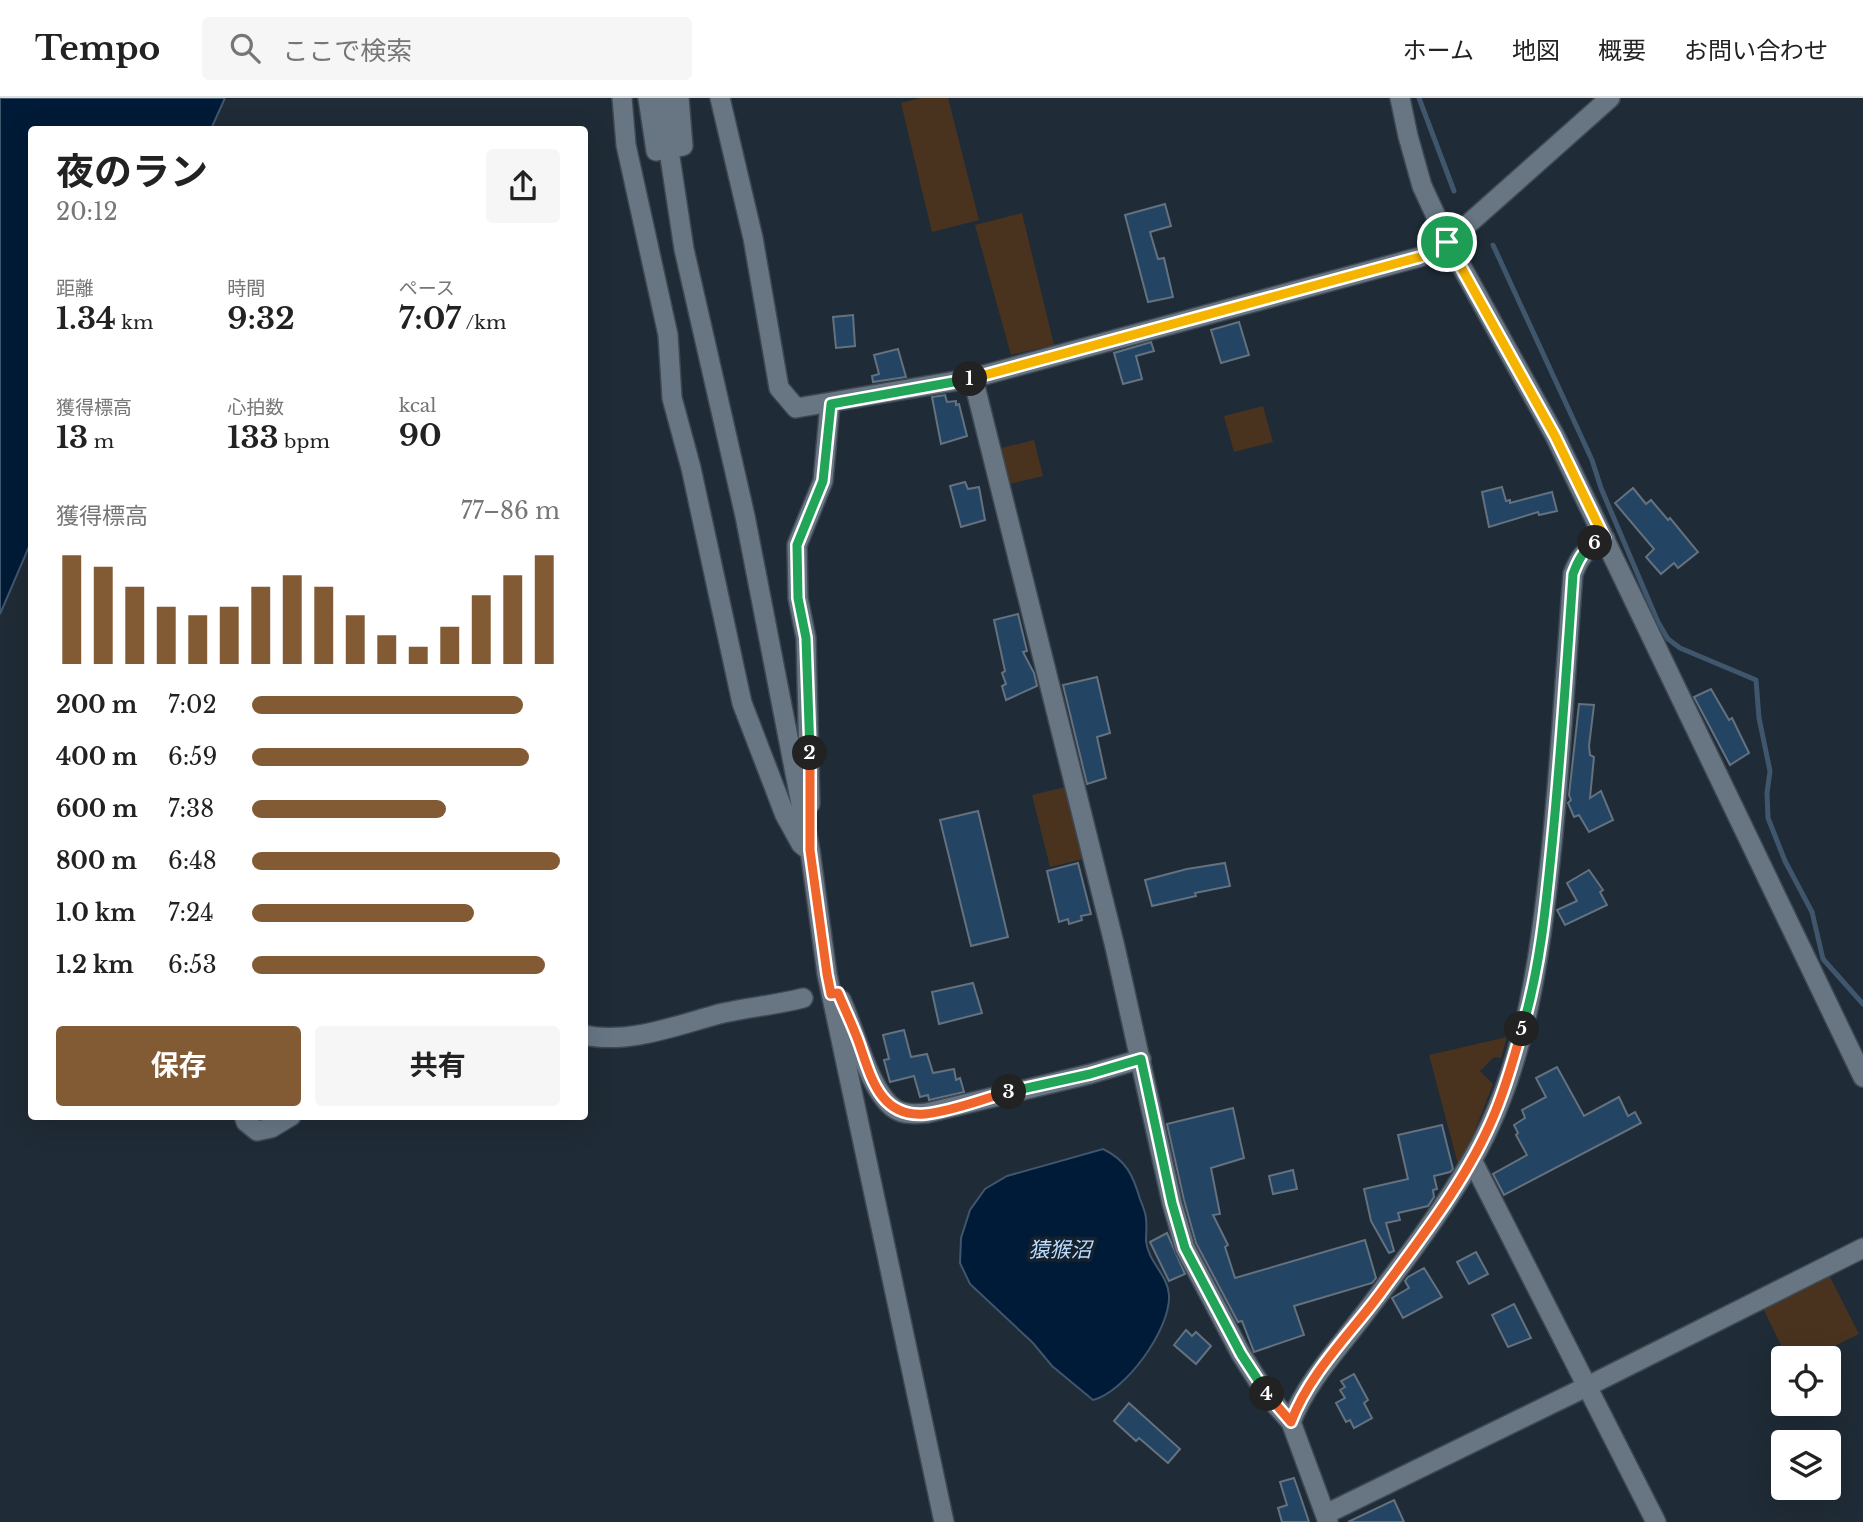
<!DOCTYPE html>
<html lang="ja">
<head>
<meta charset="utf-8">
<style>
  :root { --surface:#fff; --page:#f6f6f6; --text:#222; --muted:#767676; --line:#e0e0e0; --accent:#825b34 }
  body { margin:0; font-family:"Libre Baskerville","Noto Sans JP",serif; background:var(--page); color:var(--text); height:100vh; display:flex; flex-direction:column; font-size:26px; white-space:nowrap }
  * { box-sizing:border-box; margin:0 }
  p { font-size:23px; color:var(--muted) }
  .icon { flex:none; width:38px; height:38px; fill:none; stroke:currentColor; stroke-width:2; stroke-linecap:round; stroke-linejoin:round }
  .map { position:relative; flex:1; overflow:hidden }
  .sheet { position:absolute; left:28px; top:28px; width:560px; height:994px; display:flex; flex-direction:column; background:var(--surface); border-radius:7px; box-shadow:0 7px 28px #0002 }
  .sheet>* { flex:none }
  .tools { position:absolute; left:1771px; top:1248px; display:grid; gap:14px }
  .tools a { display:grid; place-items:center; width:70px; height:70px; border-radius:7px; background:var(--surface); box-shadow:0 7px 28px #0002; font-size:35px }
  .pin { position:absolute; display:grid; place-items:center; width:60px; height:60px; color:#fff; margin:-30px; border:4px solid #fff; border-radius:50%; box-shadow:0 2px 7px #0007 }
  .km { position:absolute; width:35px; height:35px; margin:-18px; border-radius:50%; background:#222; color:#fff; font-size:19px; line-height:35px; text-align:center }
  .round { display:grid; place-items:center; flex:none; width:74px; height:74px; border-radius:7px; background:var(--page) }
  .head { display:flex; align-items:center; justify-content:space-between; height:119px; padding:0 28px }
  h1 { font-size:38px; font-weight:700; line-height:52px }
  .figures { display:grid; grid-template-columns:repeat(3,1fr); gap:10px; height:119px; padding:7px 28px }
  .figures div { display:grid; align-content:center }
  .figures b { font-size:30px; font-weight:700 }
  .figures small { font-size:19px; font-weight:400 }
  .figures p { font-size:19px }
  .chart { height:196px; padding:14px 28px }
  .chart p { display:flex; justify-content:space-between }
  .chart svg { width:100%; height:126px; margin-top:7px; stroke:var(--accent); stroke-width:6 }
  .action { display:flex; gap:14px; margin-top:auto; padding:14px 28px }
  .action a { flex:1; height:80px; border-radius:7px; background:var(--accent); color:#fff; font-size:28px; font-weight:700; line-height:80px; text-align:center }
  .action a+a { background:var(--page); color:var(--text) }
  ul { padding:0 28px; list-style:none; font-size:23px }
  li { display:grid; grid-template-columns:112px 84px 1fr; align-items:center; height:52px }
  li i { height:18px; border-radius:9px; background:var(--accent) }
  header { display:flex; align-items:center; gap:42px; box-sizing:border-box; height:98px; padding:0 35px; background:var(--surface); border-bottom:2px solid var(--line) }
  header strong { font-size:33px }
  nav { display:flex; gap:38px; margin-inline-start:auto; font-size:24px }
  .search { width:490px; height:63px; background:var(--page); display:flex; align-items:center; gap:18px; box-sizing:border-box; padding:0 24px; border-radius:7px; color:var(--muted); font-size:26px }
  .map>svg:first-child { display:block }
  .green { fill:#49331f }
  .water { fill:#001b37; stroke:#40566c; stroke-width:2 }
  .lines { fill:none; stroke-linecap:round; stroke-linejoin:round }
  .stream { stroke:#40566c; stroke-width:5 }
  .building { fill:#244463; stroke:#64717f; stroke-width:2 }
  .minor-casing { stroke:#3e4852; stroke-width:22 }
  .minor { stroke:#687684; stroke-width:19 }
  .split-1-casing { stroke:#fff; stroke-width:14 }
  .split-2-casing { stroke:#fff; stroke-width:14 }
  .split-3-casing { stroke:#fff; stroke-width:14 }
  .split-4-casing { stroke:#fff; stroke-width:14 }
  .split-5-casing { stroke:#fff; stroke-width:14 }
  .split-6-casing { stroke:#fff; stroke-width:14 }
  .split-7-casing { stroke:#fff; stroke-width:14 }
  .split-1 { stroke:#f5b400; stroke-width:9 }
  .split-2 { stroke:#22a559; stroke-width:9 }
  .split-3 { stroke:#f0652b; stroke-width:9 }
  .split-4 { stroke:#22a559; stroke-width:9 }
  .split-5 { stroke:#f0652b; stroke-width:9 }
  .split-6 { stroke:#22a559; stroke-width:9 }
  .split-7 { stroke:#f5b400; stroke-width:9 }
  .labels { text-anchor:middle; stroke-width:7; stroke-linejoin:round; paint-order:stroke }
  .water-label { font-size:21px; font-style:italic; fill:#bdddfe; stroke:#15212c }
</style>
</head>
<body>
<header>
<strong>Tempo</strong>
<div class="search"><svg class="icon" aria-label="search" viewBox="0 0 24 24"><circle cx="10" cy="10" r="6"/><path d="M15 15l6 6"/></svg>ここで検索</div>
<nav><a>ホーム</a><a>地図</a><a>概要</a><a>お問い合わせ</a></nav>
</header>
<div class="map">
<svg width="1863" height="1424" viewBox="0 0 1863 1424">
  <rect width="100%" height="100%" fill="#1f2b36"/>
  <g class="green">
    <path d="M921,0H948L979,122L932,134L901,5Z"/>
    <path d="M1022,115L1054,247L1011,257L975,127Z"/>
    <path d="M1263,308L1273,344L1234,354L1224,318Z"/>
    <path d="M1034,342L1043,378L1006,387L997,351Z"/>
    <path d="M1065,689L1083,761L1050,769L1032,697Z"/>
    <path d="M1507,939L1501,960L1494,959L1480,973L1493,986L1471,1043L1458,1066L1429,957Z"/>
    <path d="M1829,1177L1859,1236L1810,1260H1787L1763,1210Z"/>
  </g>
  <g class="water">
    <path d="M0,0H225L211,31L32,32L31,444L0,516Z"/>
    <path d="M1103,1051C1126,1062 1133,1077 1140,1101C1142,1107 1146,1114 1146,1121C1147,1129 1146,1136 1146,1143C1148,1164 1168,1177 1169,1197C1171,1231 1125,1294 1093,1302L1052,1268L1033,1245L970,1186L960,1165L961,1140L970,1112L985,1091L1007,1078Z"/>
  </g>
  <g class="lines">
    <g class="stream">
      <path d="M1419,0L1454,93"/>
      <path d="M1493,147L1592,362L1601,390L1658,524L1668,541L1680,550L1756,582L1759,620L1770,673L1767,695L1768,720L1785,763L1812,814L1823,861L1863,906"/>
    </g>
  </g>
  <g class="building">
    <path d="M1165,106L1171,128L1150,134L1158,161L1164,160L1173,199L1148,204L1125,117Z"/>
    <path d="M853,217L855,248L836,250L833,219Z"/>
    <path d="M1239,224L1249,257L1221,265L1211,232Z"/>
    <path d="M1151,244L1154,253L1136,258L1142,281L1123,286L1114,255Z"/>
    <path d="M898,251L906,279L873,284L872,278L879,276L874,257Z"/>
    <path d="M945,297L947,304L956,303V307L959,306L967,338L941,346L932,299Z"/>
    <path d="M965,384L968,391L979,389L985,422L961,429L950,388Z"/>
    <path d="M1502,389L1506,403L1510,402V405L1552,394L1557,413L1539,417L1538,414L1489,429L1482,394Z"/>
    <path d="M1633,390L1646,406L1651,402L1668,422L1670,420L1698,454L1678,470L1674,465L1661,476L1646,459L1654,451L1615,405Z"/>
    <path d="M1018,516L1027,553L1023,554L1034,575L1037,588L1006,602L1002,588L1006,586L1002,575L1005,573L994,522Z"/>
    <path d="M1097,579L1110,635L1097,639L1106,680L1087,686L1063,587Z"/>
    <path d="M1711,591L1729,622L1732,620L1749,655L1730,667L1694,599Z"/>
    <path d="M1579,606L1594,607L1589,648L1590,657L1594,659L1590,700L1601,693L1613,722L1589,734L1579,717L1574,719L1568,705L1571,702L1569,697Z"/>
    <path d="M978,713L1008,839L971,848L940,722Z"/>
    <path d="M1078,765L1091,816L1081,818L1082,822L1069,826L1068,821L1059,824L1047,773Z"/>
    <path d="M1225,765L1230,788L1195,795L1196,798L1152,808L1145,782L1187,771Z"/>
    <path d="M1589,772L1603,792L1600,794L1607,807L1565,827L1557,812L1577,803L1567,785Z"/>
    <path d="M973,885L982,915L939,926L932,894Z"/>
    <path d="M904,932L911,959L927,956L933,975L954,971L956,982L960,980L964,994L929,1002L928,997L920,999L914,978L890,984L884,962L889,961L883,937Z"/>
    <path d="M1557,969L1584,1018L1619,999L1628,1018L1635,1014L1641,1025L1504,1097L1493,1076L1527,1057L1516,1037L1518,1035L1514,1027L1525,1020L1522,1012L1546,999L1536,980Z"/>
    <path d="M1233,1010L1244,1060L1211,1070L1220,1116L1213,1117L1228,1147L1225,1149L1235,1180L1365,1142L1376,1180L1372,1185L1294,1208L1304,1237L1254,1254L1242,1223L1238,1224L1196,1145L1184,1102L1167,1026Z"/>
    <path d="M1442,1027L1453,1071L1450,1074L1434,1078L1437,1091L1433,1092L1434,1099L1428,1108L1398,1115L1400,1122L1386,1125L1394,1153L1389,1155L1371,1123L1364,1091L1408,1081L1398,1037Z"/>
    <path d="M1293,1072L1297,1091L1273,1096L1269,1078Z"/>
    <path d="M1167,1135L1185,1176L1169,1183L1150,1144Z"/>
    <path d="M1476,1154L1488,1176L1469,1186L1457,1164Z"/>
    <path d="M1424,1170L1442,1199L1403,1220L1392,1200L1409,1190L1405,1183L1408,1179Z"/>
    <path d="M1514,1206L1531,1240L1508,1249L1492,1217Z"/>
    <path d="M1186,1232L1192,1238L1196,1234L1211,1248L1196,1266L1174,1247Z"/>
    <path d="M1354,1276L1368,1302L1364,1305L1372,1320L1354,1330L1350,1322L1346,1324L1336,1305L1345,1300L1340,1292L1345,1289L1341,1283Z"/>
    <path d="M1129,1305L1180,1351L1168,1365L1139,1340L1136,1343L1114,1323Z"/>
    <path d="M1294,1380L1302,1403L1309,1424H1282L1278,1410L1287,1407L1280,1384Z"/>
    <path d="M1394,1402L1404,1424H1348Z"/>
  </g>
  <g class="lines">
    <g class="minor-casing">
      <g id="minor">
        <path d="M622,0L626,47L668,237L672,300L691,370L742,605L785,717L801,746L806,750"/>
        <path d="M648,0L656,53L683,48L679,0"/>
        <path d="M661,0L684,151L745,418L810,752L827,876L944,1424"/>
        <path d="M720,0L753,140L779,290L796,310L973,280L1420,159L1448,144L1610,0"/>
        <path d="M1400,0L1408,38L1422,88L1448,144L1555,338L1863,979"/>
        <path d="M973,280L1115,849L1172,1105L1185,1150L1241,1256L1267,1297L1291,1324"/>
        <path d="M810,706L806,540L798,500L797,447L823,383L830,306"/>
        <path d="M841,902C855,931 869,994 895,1011C904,1017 917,1016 927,1015L1090,976L1141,961"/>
        <path d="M584,937C629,947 680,926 723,915C749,909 777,907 803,900"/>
        <path d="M244,1018L246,1024L257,1033L271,1030L291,1018"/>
        <path d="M1472,1062L1656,1424"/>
        <path d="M1326,1416L1588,1288L1863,1150"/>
        <path d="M1328,1424L1291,1324C1306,1285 1337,1252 1362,1219C1400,1169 1440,1117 1472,1062C1527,967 1541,853 1552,746C1561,656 1566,566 1573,476C1580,457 1588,449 1605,441"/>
      </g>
    </g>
    <use href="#minor" class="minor"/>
  </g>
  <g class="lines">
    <g class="split-1-casing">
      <path id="split-1" d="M970,281L1420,159L1447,144"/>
    </g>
    <g class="split-2-casing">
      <path id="split-2" d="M810,655L806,540L798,500L797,447L823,383L831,306L970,281"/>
    </g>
    <g class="split-3-casing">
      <path id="split-3" d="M810,655V752L827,876L831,896L838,895C845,912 853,928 859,945C871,979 880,1020 925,1016C953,1013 982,1001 1009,994"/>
    </g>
    <g class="split-4-casing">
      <path id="split-4" d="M1009,994L1090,976L1141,961L1172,1105L1185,1150L1241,1256L1267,1296"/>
    </g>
    <g class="split-5-casing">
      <path id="split-5" d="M1267,1296L1291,1324C1309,1276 1349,1237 1379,1197C1420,1141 1467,1082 1494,1017C1506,989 1514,960 1522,931"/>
    </g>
    <g class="split-6-casing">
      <path id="split-6" d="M1522,931C1540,871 1546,808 1552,747C1561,657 1567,566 1573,476C1578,463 1583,452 1595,445"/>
    </g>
    <g class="split-7-casing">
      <path id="split-7" d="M1447,144L1555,338L1605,441L1595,445"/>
    </g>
    <use href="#split-1" class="split-1"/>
    <use href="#split-2" class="split-2"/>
    <use href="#split-3" class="split-3"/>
    <use href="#split-4" class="split-4"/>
    <use href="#split-5" class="split-5"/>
    <use href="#split-6" class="split-6"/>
    <use href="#split-7" class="split-7"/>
  </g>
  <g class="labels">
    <g class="water-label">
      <text x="1060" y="1159">猿猴沼</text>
    </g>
  </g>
</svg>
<div class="tools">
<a><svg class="icon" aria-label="locate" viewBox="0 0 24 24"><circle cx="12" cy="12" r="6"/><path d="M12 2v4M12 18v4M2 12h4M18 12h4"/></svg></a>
<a><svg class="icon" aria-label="layers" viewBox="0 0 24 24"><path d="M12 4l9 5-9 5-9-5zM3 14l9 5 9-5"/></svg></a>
</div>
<div class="pin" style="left:1447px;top:144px;background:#1e9e55"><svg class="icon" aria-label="arrive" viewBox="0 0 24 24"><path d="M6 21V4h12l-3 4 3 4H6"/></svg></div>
<b class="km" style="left:970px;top:281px">1</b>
<b class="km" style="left:810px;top:655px">2</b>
<b class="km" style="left:1009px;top:994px">3</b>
<b class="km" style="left:1267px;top:1296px">4</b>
<b class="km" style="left:1522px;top:931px">5</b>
<b class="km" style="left:1595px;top:445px">6</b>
<section class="sheet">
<div class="head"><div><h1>夜のラン</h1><p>20:12</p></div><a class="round"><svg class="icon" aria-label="share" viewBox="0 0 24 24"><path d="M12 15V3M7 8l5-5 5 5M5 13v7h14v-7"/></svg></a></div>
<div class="figures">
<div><p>距離</p><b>1.34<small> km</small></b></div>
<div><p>時間</p><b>9:32</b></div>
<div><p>ペース</p><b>7:07<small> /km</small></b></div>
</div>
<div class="figures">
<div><p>獲得標高</p><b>13<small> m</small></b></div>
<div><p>心拍数</p><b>133<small> bpm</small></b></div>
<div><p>kcal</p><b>90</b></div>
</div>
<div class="chart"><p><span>獲得標高</span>77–86 m</p>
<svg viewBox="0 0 160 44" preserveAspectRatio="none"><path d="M5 44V6M15 44V10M25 44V17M35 44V24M45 44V27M55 44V24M65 44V17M75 44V13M85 44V17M95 44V27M105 44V34M115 44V38M125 44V31M135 44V20M145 44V13M155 44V6"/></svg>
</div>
<ul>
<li><b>200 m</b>7:02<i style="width:88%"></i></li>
<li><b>400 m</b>6:59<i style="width:90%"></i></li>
<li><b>600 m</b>7:38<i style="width:63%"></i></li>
<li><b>800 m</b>6:48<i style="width:100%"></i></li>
<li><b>1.0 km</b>7:24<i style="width:72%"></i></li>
<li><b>1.2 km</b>6:53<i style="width:95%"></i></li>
</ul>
<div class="action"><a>保存</a><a>共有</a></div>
</section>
</div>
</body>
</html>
